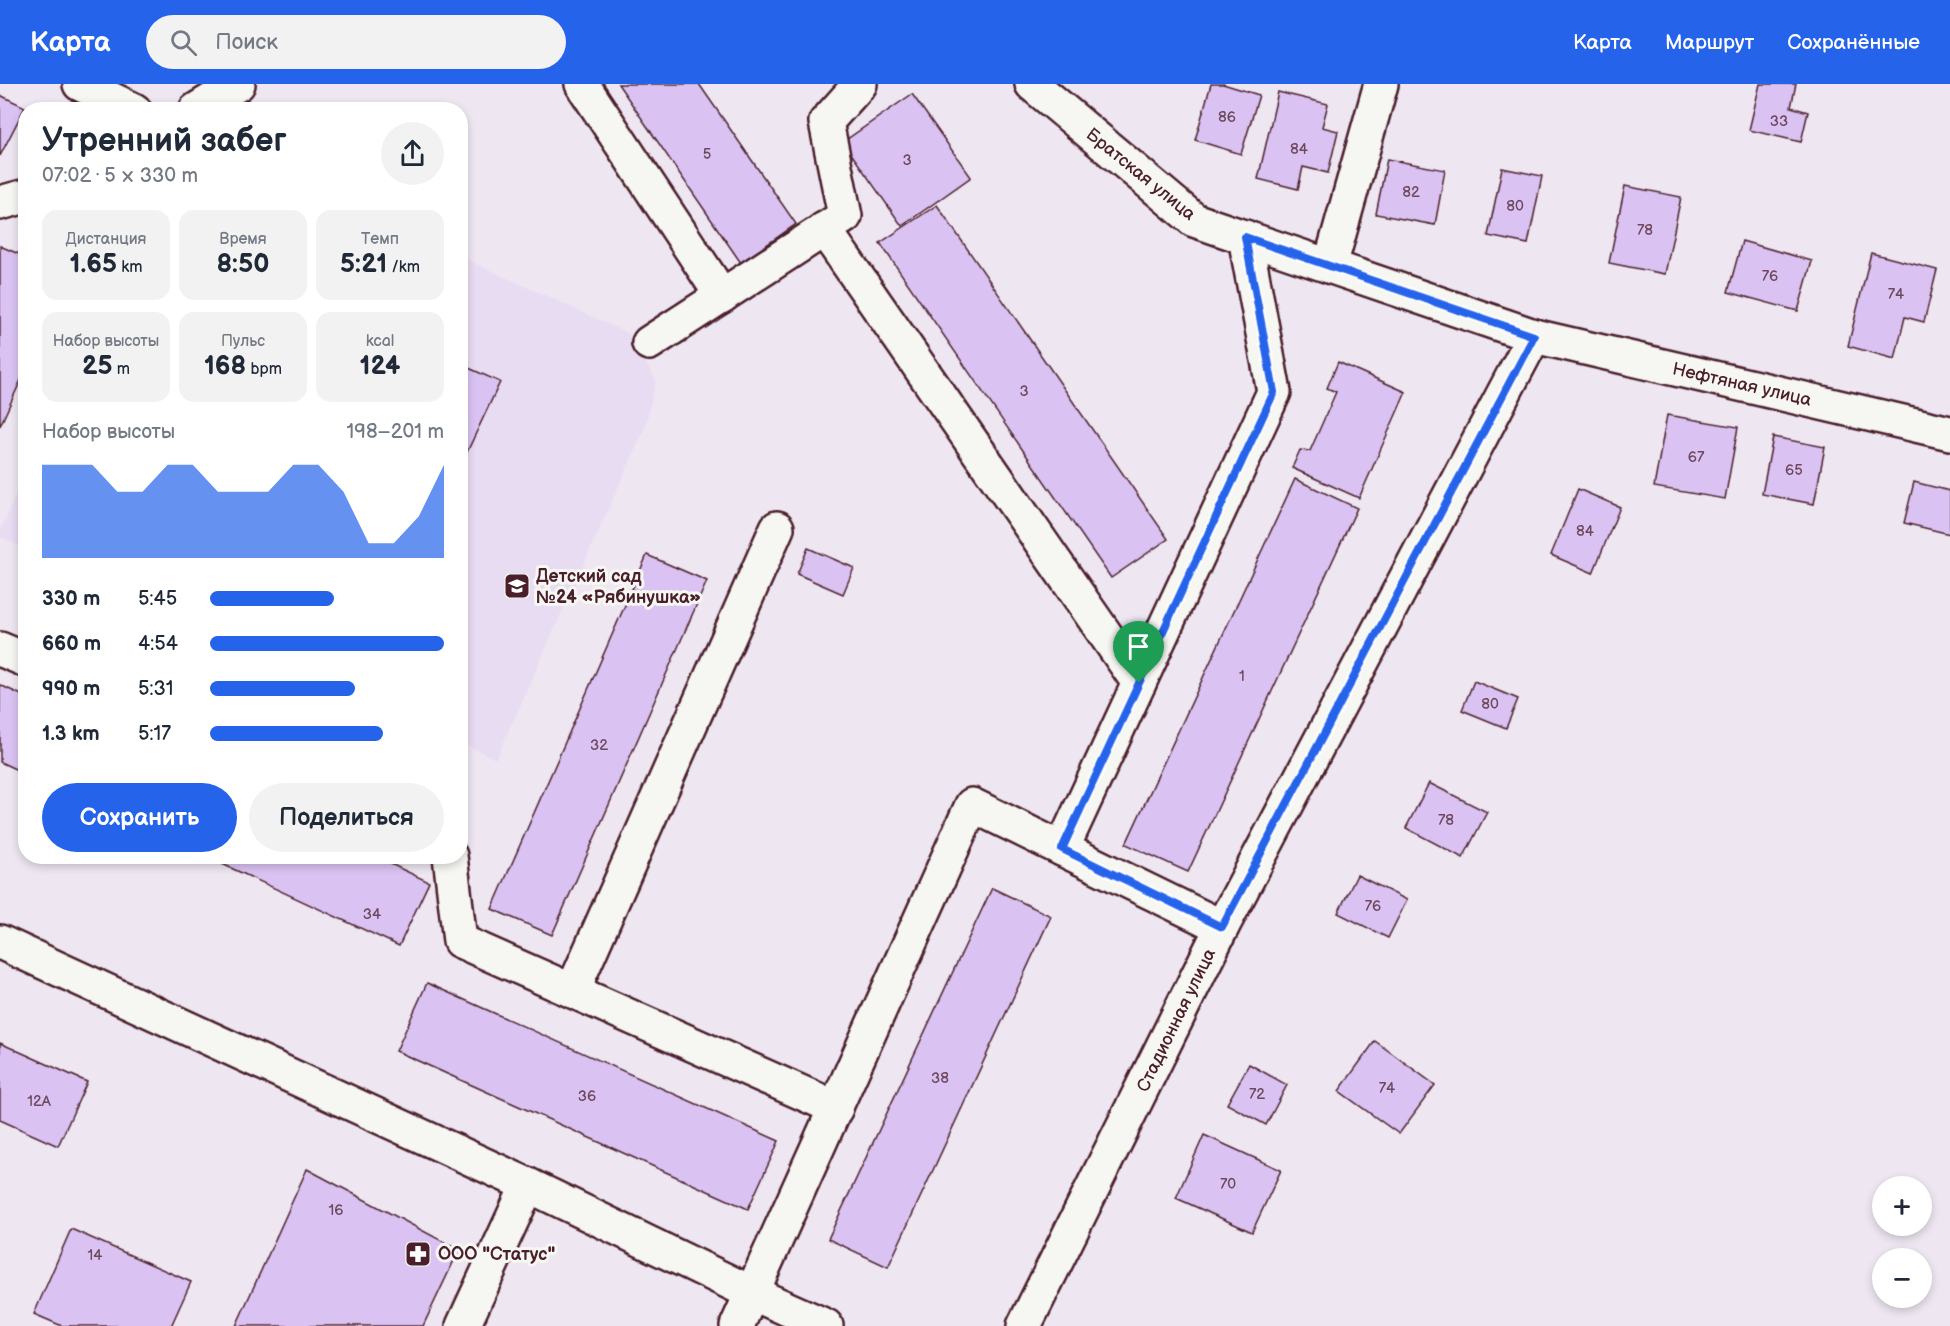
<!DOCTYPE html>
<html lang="ru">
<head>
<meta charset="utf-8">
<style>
  :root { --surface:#fff; --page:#f2f2f3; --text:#1f2937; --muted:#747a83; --accent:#2563eb }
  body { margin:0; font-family:"Balsamiq Sans",sans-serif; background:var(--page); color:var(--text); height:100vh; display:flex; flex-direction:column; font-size:22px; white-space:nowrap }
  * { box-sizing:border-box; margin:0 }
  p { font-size:20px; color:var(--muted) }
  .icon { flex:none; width:33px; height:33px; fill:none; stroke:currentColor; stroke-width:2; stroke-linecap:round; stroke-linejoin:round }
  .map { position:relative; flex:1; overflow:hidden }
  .sheet { position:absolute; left:18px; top:18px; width:450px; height:762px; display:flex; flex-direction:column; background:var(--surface); border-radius:24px; box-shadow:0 3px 9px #0003 }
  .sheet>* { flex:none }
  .fabs { position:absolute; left:1872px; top:1092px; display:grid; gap:12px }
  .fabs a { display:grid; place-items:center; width:60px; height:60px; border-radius:50%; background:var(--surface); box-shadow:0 3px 9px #0003; font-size:30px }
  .pin { position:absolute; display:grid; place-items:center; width:51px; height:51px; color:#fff; margin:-62px -26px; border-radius:50% 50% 50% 0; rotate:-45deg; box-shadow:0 0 6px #0007 }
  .pin .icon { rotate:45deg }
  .round { display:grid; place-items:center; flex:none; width:63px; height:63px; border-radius:32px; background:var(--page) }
  .summary { display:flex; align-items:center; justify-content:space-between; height:102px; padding:0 24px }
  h1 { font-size:33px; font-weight:700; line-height:45px }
  .stats { display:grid; grid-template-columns:repeat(3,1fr); gap:9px; height:102px; padding:6px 24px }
  .stats div { display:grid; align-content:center; border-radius:15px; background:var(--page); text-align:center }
  .stats b { font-size:26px; font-weight:700 }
  .stats small { font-size:16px; font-weight:400 }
  .stats p { font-size:16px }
  .chart { height:168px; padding:12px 24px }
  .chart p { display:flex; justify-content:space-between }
  .chart svg { width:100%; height:108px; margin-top:6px; fill:var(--accent); opacity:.7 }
  .cta { display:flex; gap:12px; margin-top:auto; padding:12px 24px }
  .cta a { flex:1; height:69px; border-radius:36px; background:var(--accent); color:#fff; font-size:24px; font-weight:700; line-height:69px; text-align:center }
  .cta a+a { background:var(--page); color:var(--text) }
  ul { padding:0 24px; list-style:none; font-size:20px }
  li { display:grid; grid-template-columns:96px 72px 1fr; align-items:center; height:45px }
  li i { height:15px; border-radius:8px; background:var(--accent) }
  header { display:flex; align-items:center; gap:36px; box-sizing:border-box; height:84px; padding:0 30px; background:var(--accent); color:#fff }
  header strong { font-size:28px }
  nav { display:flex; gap:33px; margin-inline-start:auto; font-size:21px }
  .search { width:420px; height:54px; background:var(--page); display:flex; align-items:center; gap:15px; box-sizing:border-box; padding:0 21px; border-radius:33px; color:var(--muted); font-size:22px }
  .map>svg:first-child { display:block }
  .built { fill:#e8dcf2 }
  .building { fill:#dac3f3; stroke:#4a1f2b; stroke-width:1.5 }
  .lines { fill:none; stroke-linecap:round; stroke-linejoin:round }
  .minor-casing { stroke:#4a1f2b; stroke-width:38 }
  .minor { stroke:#f6f6f2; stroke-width:33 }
  .route-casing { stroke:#fff; stroke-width:12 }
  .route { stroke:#2563eb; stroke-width:8 }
  .labels { text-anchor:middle; stroke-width:6; stroke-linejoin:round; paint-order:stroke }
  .number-label { font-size:15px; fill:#6e485d }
  .street-label { font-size:18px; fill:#4a1f2b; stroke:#f6f6f2 }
  .poi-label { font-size:18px; font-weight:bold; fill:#4a1f2b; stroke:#f6f6f2; text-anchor:start }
</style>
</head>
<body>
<header>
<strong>Карта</strong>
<div class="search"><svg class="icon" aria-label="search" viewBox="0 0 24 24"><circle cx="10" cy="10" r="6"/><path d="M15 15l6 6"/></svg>Поиск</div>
<nav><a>Карта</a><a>Маршрут</a><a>Сохранённые</a></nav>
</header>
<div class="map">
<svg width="1950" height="1242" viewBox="0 0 1950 1242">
  <rect width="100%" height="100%" fill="#eee7f2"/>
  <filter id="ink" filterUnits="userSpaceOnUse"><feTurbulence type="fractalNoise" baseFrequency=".0167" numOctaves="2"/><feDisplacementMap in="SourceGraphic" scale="12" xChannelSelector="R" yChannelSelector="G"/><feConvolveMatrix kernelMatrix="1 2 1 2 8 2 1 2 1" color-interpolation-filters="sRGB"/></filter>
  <g filter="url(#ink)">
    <g class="built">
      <path d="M461,173L628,249L656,296L645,344L496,675L461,659Z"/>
      <path d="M25,390V465L0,453V447Z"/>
    </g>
    <g class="building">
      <path d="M618,0H699L796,140L741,179Z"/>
      <path d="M1211,0H1223L1259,11L1241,70L1195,56Z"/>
      <path d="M1760,0H1796L1791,23L1808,28L1801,58L1749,46Z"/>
      <path d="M1278,8L1328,20L1322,43L1338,47L1328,89L1303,83L1298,105L1258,95Z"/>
      <path d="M912,10L971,93L902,142L843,58Z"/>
      <path d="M0,11L25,23L0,72Z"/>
      <path d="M1387,75L1445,86L1435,141L1376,130Z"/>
      <path d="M1502,84L1542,92L1528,160L1488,152Z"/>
      <path d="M1625,102L1681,113L1665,190L1609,179Z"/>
      <path d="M937,121L1168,455L1111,494L880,159Z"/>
      <path d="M1742,157L1812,177L1798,227L1728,208Z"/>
      <path d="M0,162L26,173V285L0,342Z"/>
      <path d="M1871,169L1937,186L1924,238L1905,233L1895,275L1848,262Z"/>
      <path d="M1338,278L1406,308L1359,414L1292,384L1300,366L1310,367L1336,308L1327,304Z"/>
      <path d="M460,280L500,298L460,383Z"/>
      <path d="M1667,331L1738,343L1725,415L1654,403Z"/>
      <path d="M1773,353L1825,363L1814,420L1762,410Z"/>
      <path d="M1295,395L1357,424L1188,788L1126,760Z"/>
      <path d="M1914,398L1950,407V450L1904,439Z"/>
      <path d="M1578,405L1620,423L1593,489L1551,471Z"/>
      <path d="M808,464L854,484L843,510L797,490Z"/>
      <path d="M647,471L707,497L552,851L492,825Z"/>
      <path d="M1474,597L1518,615L1506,644L1462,626Z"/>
      <path d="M0,601L26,613V690L0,678Z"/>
      <path d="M1429,699L1487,728L1463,774L1406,744Z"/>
      <path d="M205,772H374L429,798L399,862Z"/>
      <path d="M1357,791L1407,816L1388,854L1338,829Z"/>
      <path d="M992,804L1051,832L888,1183L828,1155Z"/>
      <path d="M427,899L779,1057L748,1125L396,967Z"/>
      <path d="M1375,957L1435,1001L1399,1050L1339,1007Z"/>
      <path d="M0,959L87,998L58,1062L0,1036Z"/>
      <path d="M1249,980L1287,1001L1266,1041L1227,1020Z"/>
      <path d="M1204,1051L1281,1086L1252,1148L1176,1114Z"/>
      <path d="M307,1085L459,1166L423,1242H236Z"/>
      <path d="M71,1145L191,1198L171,1242H62L34,1230Z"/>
    </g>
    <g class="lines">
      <g class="minor-casing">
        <g id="minor">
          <path d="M80,0L134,26"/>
          <path d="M582,0L722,212"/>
          <path d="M1032,0L1194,136L1534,252L1950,349"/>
          <path d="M196,26L238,0"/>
          <path d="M0,119L26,112"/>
          <path d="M824,145L1139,599L1062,765"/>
          <path d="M1330,182L1381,0"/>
          <path d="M649,259L845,132L826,38L860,0"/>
          <path d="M0,565L26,576"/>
          <path d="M1139,599L1274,308L1245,153"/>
          <path d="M450,772L460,857L836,1024"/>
          <path d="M0,858L528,1101L752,1209L826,1242"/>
          <path d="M573,906L777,444"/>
          <path d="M463,1242L528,1101"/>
          <path d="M737,1242L972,721L1222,843"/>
          <path d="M1024,1242L1222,843L1534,252"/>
        </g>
      </g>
      <use href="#minor" class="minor"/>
    </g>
  </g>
  <g class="lines" filter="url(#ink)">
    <g class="route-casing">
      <path id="route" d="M1245,153L1534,252L1222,843L1062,765L1274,308Z"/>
    </g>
    <use href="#route" class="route"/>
  </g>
  <defs>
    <g id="school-square" transform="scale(1.35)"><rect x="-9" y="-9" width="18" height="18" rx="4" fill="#4a1f2b" stroke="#f6f6f2"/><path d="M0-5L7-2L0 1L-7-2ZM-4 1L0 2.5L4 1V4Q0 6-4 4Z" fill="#fff"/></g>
    <g id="pharmacy-square" transform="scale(1.35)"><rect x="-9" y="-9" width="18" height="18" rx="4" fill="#4a1f2b" stroke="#f6f6f2"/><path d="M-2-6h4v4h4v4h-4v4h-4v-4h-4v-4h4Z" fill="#fff"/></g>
  </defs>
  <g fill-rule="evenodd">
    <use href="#school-square" x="517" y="502"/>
    <use href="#pharmacy-square" x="418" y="1170"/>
  </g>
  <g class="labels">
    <g class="number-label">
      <text x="1227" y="38">86</text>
      <text x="1779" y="42">33</text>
      <text x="1299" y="70">84</text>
      <text x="707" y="75">5</text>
      <text x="907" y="81">3</text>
      <text x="1411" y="113">82</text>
      <text x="1515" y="127">80</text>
      <text x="1645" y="151">78</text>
      <text x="1770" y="197">76</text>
      <text x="1896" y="215">74</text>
      <text x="1024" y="312">3</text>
      <text x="1696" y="378">67</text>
      <text x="1794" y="391">65</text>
      <text x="1585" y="452">84</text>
      <text x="1242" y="597">1</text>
      <text x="1490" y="625">80</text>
      <text x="599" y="666">32</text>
      <text x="1446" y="741">78</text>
      <text x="1373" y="827">76</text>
      <text x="372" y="835">34</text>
      <text x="940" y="999">38</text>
      <text x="1387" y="1009">74</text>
      <text x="1257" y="1015">72</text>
      <text x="587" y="1017">36</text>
      <text x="39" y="1022">12А</text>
      <text x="1228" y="1105">70</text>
      <text x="336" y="1131">16</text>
      <text x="95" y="1176">14</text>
    </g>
    <g class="street-label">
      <text transform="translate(1141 90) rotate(39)" y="6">Братская улица</text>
      <text transform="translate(1742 300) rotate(13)" y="6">Нефтяная улица</text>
      <text transform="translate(1176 936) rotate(-64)" y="6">Стадионная улица</text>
    </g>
    <g class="poi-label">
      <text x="536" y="498">Детский сад<tspan x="536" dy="21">№24 «Рябинушка»</tspan></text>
      <text x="438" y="1176">ООО "Статус"</text>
    </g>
  </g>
</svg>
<div class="fabs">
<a>+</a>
<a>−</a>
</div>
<div class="pin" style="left:1139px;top:599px;background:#1e9e55"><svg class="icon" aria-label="arrive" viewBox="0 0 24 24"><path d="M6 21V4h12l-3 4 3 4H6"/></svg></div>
<section class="sheet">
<div class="summary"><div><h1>Утренний забег</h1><p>07:02 · 5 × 330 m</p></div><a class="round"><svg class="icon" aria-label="share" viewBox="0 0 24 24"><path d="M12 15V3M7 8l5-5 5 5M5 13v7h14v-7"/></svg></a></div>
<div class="stats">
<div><p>Дистанция</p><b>1.65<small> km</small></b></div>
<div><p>Время</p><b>8:50</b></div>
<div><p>Темп</p><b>5:21<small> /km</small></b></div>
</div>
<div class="stats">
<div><p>Набор высоты</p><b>25<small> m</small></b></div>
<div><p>Пульс</p><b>168<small> bpm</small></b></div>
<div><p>kcal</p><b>124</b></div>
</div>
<div class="chart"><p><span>Набор высоты</span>198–201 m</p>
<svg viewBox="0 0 160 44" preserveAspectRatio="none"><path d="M0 44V6L10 6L20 6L30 17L40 17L50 6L60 6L70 17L80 17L90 17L100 6L110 6L120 17L130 38L140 38L150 27L160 6V44z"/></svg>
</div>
<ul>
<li><b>330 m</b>5:45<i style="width:53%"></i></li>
<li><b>660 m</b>4:54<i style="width:100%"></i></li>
<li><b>990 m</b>5:31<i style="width:62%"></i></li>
<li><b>1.3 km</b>5:17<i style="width:74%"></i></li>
</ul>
<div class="cta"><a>Сохранить</a><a>Поделиться</a></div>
</section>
</div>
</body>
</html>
